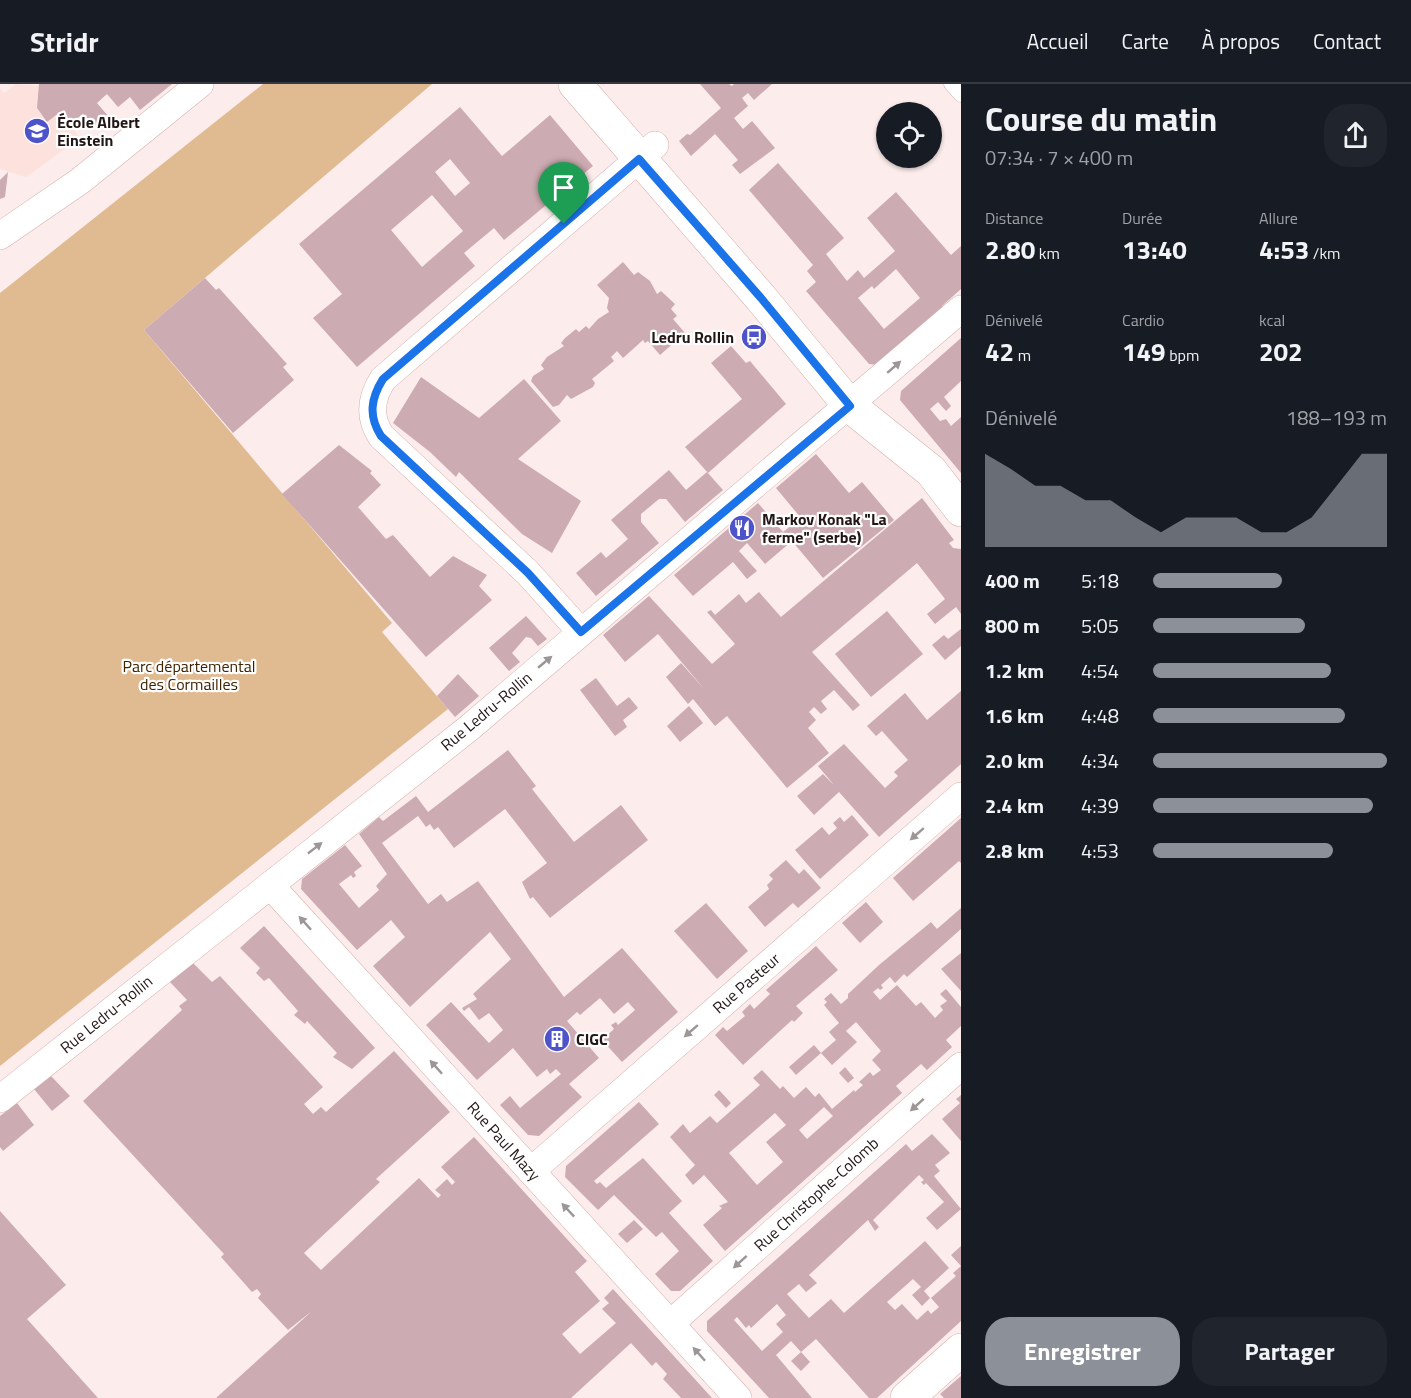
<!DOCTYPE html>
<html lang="fr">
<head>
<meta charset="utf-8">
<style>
  :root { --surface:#171b24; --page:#20242c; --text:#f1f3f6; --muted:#9ea1a6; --line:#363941; --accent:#8c9099 }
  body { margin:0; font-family:"Titillium Web",sans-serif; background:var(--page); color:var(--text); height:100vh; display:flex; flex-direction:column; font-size:22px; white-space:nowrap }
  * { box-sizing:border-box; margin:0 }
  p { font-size:20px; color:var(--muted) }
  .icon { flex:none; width:33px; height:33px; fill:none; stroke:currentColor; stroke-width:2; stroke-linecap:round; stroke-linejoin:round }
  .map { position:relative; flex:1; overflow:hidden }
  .details { display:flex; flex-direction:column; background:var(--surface); width:450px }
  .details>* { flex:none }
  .tools { position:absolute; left:876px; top:18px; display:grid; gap:12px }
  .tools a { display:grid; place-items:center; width:66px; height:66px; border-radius:50%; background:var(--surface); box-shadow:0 2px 4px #0004; font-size:30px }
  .pin { position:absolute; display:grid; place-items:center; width:51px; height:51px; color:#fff; margin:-62px -26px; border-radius:50% 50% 50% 0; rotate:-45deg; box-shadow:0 0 6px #0007 }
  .pin .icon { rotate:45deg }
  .round { display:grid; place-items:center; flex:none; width:63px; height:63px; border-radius:24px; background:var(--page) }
  .summary { display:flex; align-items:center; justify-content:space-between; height:102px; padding:0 24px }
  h1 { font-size:33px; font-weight:700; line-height:45px }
  .stats { display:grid; grid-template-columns:repeat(3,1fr); gap:9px; height:102px; padding:6px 24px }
  .stats div { display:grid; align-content:center }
  .stats b { font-size:26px; font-weight:700 }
  .stats small { font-size:16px; font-weight:400 }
  .stats p { font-size:16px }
  .chart { height:168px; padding:12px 24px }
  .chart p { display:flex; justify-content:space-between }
  .chart svg { width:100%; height:108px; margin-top:6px; fill:var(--accent); opacity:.7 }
  .button { display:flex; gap:12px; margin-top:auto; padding:12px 24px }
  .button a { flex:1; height:69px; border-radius:24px; background:var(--accent); color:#fff; font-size:24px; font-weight:700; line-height:69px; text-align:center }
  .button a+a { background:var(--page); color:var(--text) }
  ul { padding:0 24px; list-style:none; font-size:20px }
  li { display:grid; grid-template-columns:96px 72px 1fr; align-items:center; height:45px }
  li i { height:15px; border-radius:8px; background:var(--accent) }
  header { display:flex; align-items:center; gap:36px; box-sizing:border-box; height:84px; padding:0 30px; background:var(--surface); border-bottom:2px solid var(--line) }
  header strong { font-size:28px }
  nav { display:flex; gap:33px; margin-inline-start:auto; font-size:21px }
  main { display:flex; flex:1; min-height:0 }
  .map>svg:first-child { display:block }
  .built { fill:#fce1dd }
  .green { fill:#e0ba90 }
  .building { fill:#ccabb2; fill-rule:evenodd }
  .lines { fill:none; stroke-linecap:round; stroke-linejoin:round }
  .lane-casing { stroke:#d4b1ad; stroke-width:15 }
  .street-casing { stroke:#d4b1ad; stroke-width:28 }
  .secondary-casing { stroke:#d4b1ad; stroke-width:34 }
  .lane { stroke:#fff; stroke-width:14 }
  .street { stroke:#fff; stroke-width:27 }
  .secondary { stroke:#fff; stroke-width:33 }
  .oneway { fill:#9c9796 }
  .route-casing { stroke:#fff; stroke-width:12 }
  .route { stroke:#1a73e8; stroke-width:8 }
  .labels { text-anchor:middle; stroke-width:4.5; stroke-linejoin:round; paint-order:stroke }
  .poi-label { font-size:16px; font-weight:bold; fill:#231716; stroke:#fff; text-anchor:start }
  .park-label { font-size:16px; fill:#402400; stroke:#fff }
  .street-label { font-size:16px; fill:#231716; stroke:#fff }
</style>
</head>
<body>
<header>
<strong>Stridr</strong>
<nav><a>Accueil</a><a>Carte</a><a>À propos</a><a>Contact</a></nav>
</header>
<main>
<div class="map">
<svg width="961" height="1314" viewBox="0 0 961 1314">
  <rect width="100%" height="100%" fill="#fcedec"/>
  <path class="built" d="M16,0L39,2L37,25L47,38L60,28L80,54L26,93L0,85V4L4,9Z"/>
  <path class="green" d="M263,0H432L144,246L392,539L382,548L448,625L0,982V209Z"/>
  <g class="building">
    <path d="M39,0H172L140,26L130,13L118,23L107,10L97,19L108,32L92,43L83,30L70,40L60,28L47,38L37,24Z"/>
    <path d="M700,0H729L732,2L734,0H772L754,16L748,9L742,14L748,22L734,34L743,45L752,37L775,64L740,90L732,81L738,76L715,50L691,72L679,57L687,50L690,51L721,24Z"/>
    <path d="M460,23L502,72L550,31L593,82L504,156L494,144L464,169L475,182L357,283L313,234L342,210L299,160ZM450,75L470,99L455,112L435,88ZM432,111L463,147L422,183L391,146Z"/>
    <path d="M778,79L844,154L826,170L847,197L858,186L864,194L895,167L867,134L896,108L951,171L961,162V205L942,222L944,224L879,281L869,280L806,207L816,198L807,187L813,181L749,106ZM896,185L920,214L884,245L858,214L872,202L874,205Z"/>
    <path d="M8,88L5,113L0,115V96Z"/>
    <path d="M623,178L634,191L638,188L650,197L657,210L661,207L675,220L671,225L677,232L673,235L685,249L660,271L648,257L645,259L643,256L623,274L617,267L611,273L614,277L592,295L595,299L593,303L571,315L567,311L559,321L553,323L531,297L533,292L544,285L541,281L547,273L564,262L561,259L565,254L576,245L579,248L586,242L589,245L598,235L609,228L607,224L609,214L597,201Z"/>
    <path d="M205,194L216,206L219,204L287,280L283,283L294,296L233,349L144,246Z"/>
    <path d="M961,254V297L944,313L951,322L946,327L938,318L930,325L940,337L946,335L951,342L961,333V389L900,316L901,307Z"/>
    <path d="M731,262L746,279L750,277L786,320L708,389L685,363L742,315L711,279Z"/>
    <path d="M421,293L479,334L524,295L561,337L518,375L581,417L552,469L522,450L459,388L456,393L430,368L393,339Z"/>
    <path d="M339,361L372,387L370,389L381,401L358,423L386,455L393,451L430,493L453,472L487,491L479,502L492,516L426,573L282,410Z"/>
    <path d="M816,370L849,409L862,398L894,436L823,494L792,457L765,480L747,459L739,467L757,487L747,495L733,478L693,512L674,491L758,419L783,448L801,434L776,404Z"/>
    <path d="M669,386L686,406L707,388L723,406L685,438L666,415H659L641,430V438L659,459L596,512L576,489L601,468L606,474L628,455L611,436Z"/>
    <path d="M922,414L954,456L949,459L953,464L961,465V530L956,523L935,540L927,530L945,515L917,479L812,568L860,621L853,627L834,606L821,617L827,625L821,630L814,623L809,628L816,636L808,644L829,669L787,704L727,632L715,642L693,615L688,620L666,593L681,579L705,606L658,550L625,578L603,551L649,512L712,580L735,560L707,528L711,526L715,531L739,510L746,519L759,508L781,533Z"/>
    <path d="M887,527L923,570L871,613L835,570Z"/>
    <path d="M526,532L547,555L538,562L531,554L526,553L512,569L520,578L509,587L489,564Z"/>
    <path d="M961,545V562L945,576L932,561L944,551L948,555Z"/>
    <path d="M458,590L479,612L455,633L437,612Z"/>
    <path d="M596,594L617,622L629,613L638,624L623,636L627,643L615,652L580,606Z"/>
    <path d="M961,607V680L879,753L839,708L814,731L797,712L823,690L834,701L818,682L844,660L885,704L898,692L894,688L908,676L882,647L876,652L867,642L905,609L927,636Z"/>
    <path d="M689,622L703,639L680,658L667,642Z"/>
    <path d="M508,666L536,702L532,705L574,758L621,721L648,756L550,834L533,813L530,815L522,798L547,779L505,725L454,764L438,743L434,746L430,740L426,743L418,732L382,759L428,820L441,810L447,818L478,797L564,913L622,864L678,928L622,978L602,956L614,945L611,941L616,938L618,941L635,926L628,918L614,930L600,914L580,931L577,928L567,937L599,974L569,1000L582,1013L539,1052L528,1051L500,1021L510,1012L520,1024L561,990L556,985L550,990L547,985L537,993L513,964L477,996L426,941L451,918L489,959L503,946L489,929L479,936L469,923L464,927L462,924L477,915L473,910L511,875L490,848L410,923L373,882L405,853L391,836L357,866L301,805L302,795L345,761L362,782L354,788L356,792L353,794L351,791L339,800L359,824L379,806L376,802L387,790L359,750L379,733L383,737L416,712L428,728Z"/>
    <path d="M852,731L869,751L820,795L795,766L822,743L829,751L837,744L833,739L840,733L844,738Z"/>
    <path d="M961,734V779L959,777L913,817L893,794Z"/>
    <path d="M786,776L799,790L804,785L821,804L798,824L793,819L765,843L748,823L769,805L767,801L773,795L769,791Z"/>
    <path d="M866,818L883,838L860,859L842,839Z"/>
    <path d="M706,819L748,867L717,895L674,847Z"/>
    <path d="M961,824V845L907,893L904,890L895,899L890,893L881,901L883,904L880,906L878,904L873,908L880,916L897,901L916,922L921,918L935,934L943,926L940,922L947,917L940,910L946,905L961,923V942L946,956L952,963L927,986L921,980L896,1002L902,1009L725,1167L703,1141L722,1124L719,1122L728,1118L704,1091L693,1101L685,1091L695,1081L670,1053L683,1040L690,1049L710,1032L717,1039L760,1001L753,994L762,986L780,1005L783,1002L794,1014L806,1003L815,1013L819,1009L832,1025L854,1006L855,1008L863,1001L859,998L870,988L873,992L881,986L872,976L881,967L856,938L846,947L857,958L832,981L821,969L836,956L829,948L839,939L824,921L827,918L824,915L831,909L841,920L848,914V910L879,881L931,838L937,845ZM824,1023L833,1032L807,1055L799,1046ZM775,1029L786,1041L766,1058L783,1078L757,1101L729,1069Z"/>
    <path d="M264,842L375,964L352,985L333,973L337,969L307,937L305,940L294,931L298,927L269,894L264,897L256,889L260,884L240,864Z"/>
    <path d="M816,862L838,886L796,922L803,929L794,938L792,936L743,981L715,951L723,943L727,947L745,932L742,928L750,920L754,925L770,910L766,906Z"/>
    <path d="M961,869V907L941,885Z"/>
    <path d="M193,879L212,898L220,892L323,1003L304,1020L313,1030L321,1023L326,1028L394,967L450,1028L376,1095L380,1098L304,1169L321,1186L419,1094L438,1114L441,1111L435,1106L447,1095L452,1101L455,1098L441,1083L474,1053L587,1177L575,1188L600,1217L562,1250L580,1270L616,1239L602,1225L609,1219L604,1214L613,1205L712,1314H681L663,1295L667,1290L656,1278L652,1282L631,1259L571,1314H216L312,1227L288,1246L258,1214L261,1210L257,1205L252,1208L221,1173L224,1170L83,1017L182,926L179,922L187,916L170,898Z"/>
    <path d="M814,961L821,969L796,991L789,983Z"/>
    <path d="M845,983L854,994L848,999L839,989Z"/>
    <path d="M51,992L70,1012L52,1027L34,1005Z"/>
    <path d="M719,1006L731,1019L726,1024L714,1011Z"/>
    <path d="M961,1011V1057L942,1035L960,1019L956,1015Z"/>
    <path d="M639,1018L659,1040L594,1097L597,1100L600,1098L606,1104L643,1074L682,1117L669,1129L713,1177L680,1207H671L655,1190L679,1167L662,1148L656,1153L614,1111L598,1126L565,1093L566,1082Z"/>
    <path d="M17,1019L34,1041L3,1067L0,1063V1032Z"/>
    <path d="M932,1050L950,1069L935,1081L940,1087L934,1092L961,1125L937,1146L926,1134L944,1118L926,1099L924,1101L921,1098L924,1096L919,1091L873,1136L879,1143L875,1147L868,1136L809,1191L817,1199L806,1208L799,1200L787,1210L809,1234L831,1215L844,1229L925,1157L949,1184L924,1207L930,1214L922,1222L912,1211L921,1203L913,1195L887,1218L895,1226L902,1220L917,1236L928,1226L931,1230L939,1223L931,1214L956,1192L953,1189L961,1182L951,1171L961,1162V1237L877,1314H869L816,1255L801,1268L791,1257L776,1271L812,1314H769L707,1247V1237L906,1060L912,1067ZM777,1220L786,1231L776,1240L783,1248L762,1267L734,1236L737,1233L746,1244L749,1241L751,1244Z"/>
    <path d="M0,1127L66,1201L27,1235L98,1314H0Z"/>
    <path d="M634,1136L643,1145L627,1159L618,1150Z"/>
    <path d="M801,1268L810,1278L801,1287L791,1277Z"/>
    <path d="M961,1292V1314H944L940,1310Z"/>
  </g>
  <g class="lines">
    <g class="lane-casing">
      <path id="lane" d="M951,0L961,11"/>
    </g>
    <g class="street-casing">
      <g id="street">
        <path d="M0,152L80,97L200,0"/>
        <path d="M581,548L528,489L381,352C368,332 371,314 383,295L655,61"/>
        <path d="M270,801L738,1314"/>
        <path d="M0,1015L469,644L961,225"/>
        <path d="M531,1087L961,712"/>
        <path d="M671,1239L961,982"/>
      </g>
    </g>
    <g class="secondary-casing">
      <g id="secondary">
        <path d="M575,0L761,214L850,322L931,387L961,426"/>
        <path d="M907,1314L961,1266"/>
      </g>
    </g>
    <use href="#lane" class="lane"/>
    <use href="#street" class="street"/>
    <use href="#secondary" class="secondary"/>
  </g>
  <defs><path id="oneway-solid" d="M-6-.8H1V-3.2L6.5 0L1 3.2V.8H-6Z" transform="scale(1.5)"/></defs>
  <g class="oneway">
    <use href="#oneway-solid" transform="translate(894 283) rotate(-41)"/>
    <use href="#oneway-solid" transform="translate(545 578) rotate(-40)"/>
    <use href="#oneway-solid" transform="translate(917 750) rotate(139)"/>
    <use href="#oneway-solid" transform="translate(315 764) rotate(-38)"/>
    <use href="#oneway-solid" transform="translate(305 839) rotate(-132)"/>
    <use href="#oneway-solid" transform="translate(691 947) rotate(139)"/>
    <use href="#oneway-solid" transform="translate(436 983) rotate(-132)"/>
    <use href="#oneway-solid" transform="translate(917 1021) rotate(138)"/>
    <use href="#oneway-solid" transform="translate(568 1126) rotate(-133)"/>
    <use href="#oneway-solid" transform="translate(740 1178) rotate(138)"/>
    <use href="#oneway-solid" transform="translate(699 1270) rotate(-132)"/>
  </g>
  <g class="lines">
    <g class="route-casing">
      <path id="route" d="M639,75L761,214L850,322L581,548L528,489L381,352C368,332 371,314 383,295Z"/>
    </g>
    <use href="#route" class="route"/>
  </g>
  <defs>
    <g id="school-disc" transform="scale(1.35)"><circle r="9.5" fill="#4e53c9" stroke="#fff"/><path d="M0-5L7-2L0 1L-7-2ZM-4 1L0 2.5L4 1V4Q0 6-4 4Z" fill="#fff"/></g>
    <g id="bus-disc" transform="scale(1.35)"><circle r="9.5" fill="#4e53c9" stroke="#fff"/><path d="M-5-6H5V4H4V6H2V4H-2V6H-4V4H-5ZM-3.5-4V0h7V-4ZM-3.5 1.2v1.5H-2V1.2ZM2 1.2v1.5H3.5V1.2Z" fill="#fff"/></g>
    <g id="restaurant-disc" transform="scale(1.35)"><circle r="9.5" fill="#4e53c9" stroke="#fff"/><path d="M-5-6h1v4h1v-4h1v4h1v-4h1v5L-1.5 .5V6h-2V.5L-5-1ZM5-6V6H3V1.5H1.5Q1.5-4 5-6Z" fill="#fff"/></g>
    <g id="building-disc" transform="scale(1.35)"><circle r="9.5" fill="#4e53c9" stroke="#fff"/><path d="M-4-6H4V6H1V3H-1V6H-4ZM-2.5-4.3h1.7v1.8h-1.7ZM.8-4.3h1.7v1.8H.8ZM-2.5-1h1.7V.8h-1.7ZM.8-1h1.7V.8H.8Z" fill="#fff"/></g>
  </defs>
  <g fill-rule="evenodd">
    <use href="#school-disc" x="37" y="47"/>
    <use href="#bus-disc" x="754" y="253"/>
    <use href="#restaurant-disc" x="742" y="444"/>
    <use href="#building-disc" x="557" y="955"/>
  </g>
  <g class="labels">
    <g class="poi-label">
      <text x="57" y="44">École Albert<tspan x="57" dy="18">Einstein</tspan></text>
      <text x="734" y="259" text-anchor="end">Ledru Rollin</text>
      <text x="762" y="441">Markov Konak "La<tspan x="762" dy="18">ferme" (serbe)</tspan></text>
      <text x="576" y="961">CIGC</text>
    </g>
    <g class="park-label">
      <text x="189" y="588">Parc départemental<tspan x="189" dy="18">des Cormailles</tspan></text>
    </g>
    <g class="street-label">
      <text transform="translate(486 627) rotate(-40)" y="6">Rue Ledru-Rollin</text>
      <text transform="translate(746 899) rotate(-41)" y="6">Rue Pasteur</text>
      <text transform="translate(106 930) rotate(-39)" y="6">Rue Ledru-Rollin</text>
      <text transform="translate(504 1057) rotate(48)" y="6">Rue Paul Mazy</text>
      <text transform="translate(816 1110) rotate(-42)" y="6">Rue Christophe-Colomb</text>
    </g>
  </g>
</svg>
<div class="tools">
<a><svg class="icon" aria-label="locate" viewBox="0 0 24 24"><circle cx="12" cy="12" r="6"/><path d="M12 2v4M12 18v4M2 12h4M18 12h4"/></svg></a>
</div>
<div class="pin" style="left:564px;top:140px;background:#1e9e55"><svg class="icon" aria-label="arrive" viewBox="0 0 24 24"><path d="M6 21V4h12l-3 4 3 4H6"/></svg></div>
</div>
<section class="details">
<div class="summary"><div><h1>Course du matin</h1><p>07:34 · 7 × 400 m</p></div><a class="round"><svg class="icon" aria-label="share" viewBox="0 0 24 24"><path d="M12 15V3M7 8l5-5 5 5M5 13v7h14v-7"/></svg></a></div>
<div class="stats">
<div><p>Distance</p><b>2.80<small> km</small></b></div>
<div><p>Durée</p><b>13:40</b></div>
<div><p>Allure</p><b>4:53<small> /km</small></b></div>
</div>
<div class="stats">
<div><p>Dénivelé</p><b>42<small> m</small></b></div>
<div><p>Cardio</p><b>149<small> bpm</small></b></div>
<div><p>kcal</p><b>202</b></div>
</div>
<div class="chart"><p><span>Dénivelé</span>188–193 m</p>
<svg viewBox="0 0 160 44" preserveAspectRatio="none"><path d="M0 44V6L10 12L20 19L30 19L40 25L50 25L60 32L70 38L80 32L90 32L100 32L110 38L120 38L130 32L140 19L150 6L160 6V44z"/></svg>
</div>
<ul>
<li><b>400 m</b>5:18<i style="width:55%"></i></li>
<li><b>800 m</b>5:05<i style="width:65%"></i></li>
<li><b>1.2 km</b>4:54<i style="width:76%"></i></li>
<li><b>1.6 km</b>4:48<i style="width:82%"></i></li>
<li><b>2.0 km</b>4:34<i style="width:100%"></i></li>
<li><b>2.4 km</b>4:39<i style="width:94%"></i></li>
<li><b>2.8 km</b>4:53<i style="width:77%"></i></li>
</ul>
<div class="button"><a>Enregistrer</a><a>Partager</a></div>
</section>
</main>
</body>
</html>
